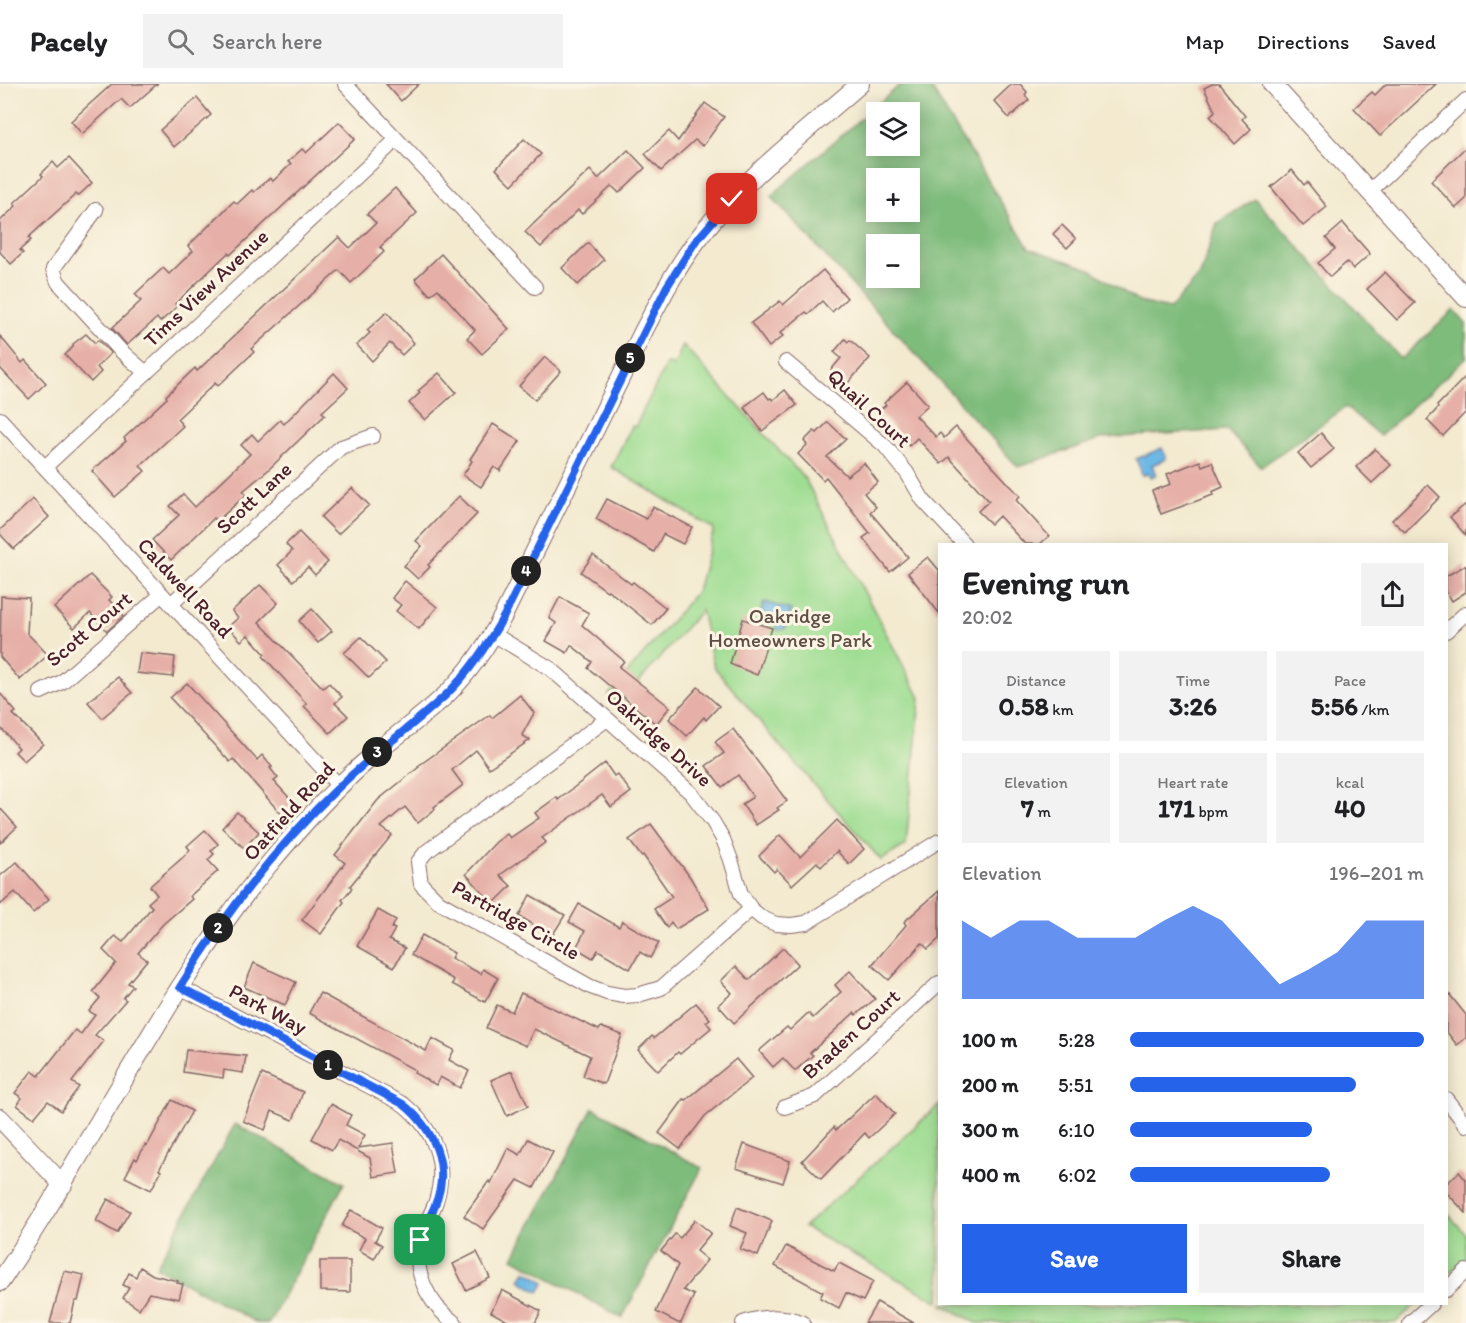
<!DOCTYPE html>
<html lang="en">
<head>
<meta charset="utf-8">
<style>
  :root { --surface:#fff; --page:#f2f2f2; --text:#202124; --muted:#757577; --line:#e0e0e0; --accent:#2563eb }
  body { margin:0; font-family:Itim,sans-serif; background:var(--page); color:var(--text); height:100vh; display:flex; flex-direction:column; font-size:22px; white-space:nowrap }
  * { box-sizing:border-box; margin:0 }
  p { font-size:20px; color:var(--muted) }
  .icon { flex:none; width:33px; height:33px; fill:none; stroke:currentColor; stroke-width:2; stroke-linecap:round; stroke-linejoin:round }
  .map { position:relative; flex:1; overflow:hidden }
  .drawer { position:absolute; left:938px; top:459px; width:510px; height:762px; display:flex; flex-direction:column; background:var(--surface); border-radius:0px; box-shadow:0 3px 15px #0003 }
  .drawer>* { flex:none }
  .controls { position:absolute; left:866px; top:18px; display:grid; gap:12px }
  .controls a { display:grid; place-items:center; width:54px; height:54px; border-radius:0px; background:var(--surface); box-shadow:0 3px 15px #0003; font-size:30px }
  .pin { position:absolute; display:grid; place-items:center; width:51px; height:51px; color:#fff; margin:-26px; border-radius:12px; box-shadow:0 3px 9px #0006 }
  .km { position:absolute; width:30px; height:30px; margin:-15px; border-radius:50%; background:#222; color:#fff; font-size:16px; line-height:30px; text-align:center }
  .round { display:grid; place-items:center; flex:none; width:63px; height:63px; border-radius:0px; background:var(--page) }
  .head { display:flex; align-items:center; justify-content:space-between; height:102px; padding:0 24px }
  h1 { font-size:33px; font-weight:800; line-height:45px }
  .metrics { display:grid; grid-template-columns:repeat(3,1fr); gap:9px; height:102px; padding:6px 24px }
  .metrics div { display:grid; align-content:center; border-radius:0px; background:var(--page); text-align:center }
  .metrics b { font-size:26px; font-weight:800 }
  .metrics small { font-size:16px; font-weight:400 }
  .metrics p { font-size:16px }
  .chart { height:168px; padding:12px 24px }
  .chart p { display:flex; justify-content:space-between }
  .chart svg { width:100%; height:108px; margin-top:6px; fill:var(--accent); opacity:.7 }
  .button { display:flex; gap:12px; margin-top:auto; padding:12px 24px }
  .button a { flex:1; height:69px; border-radius:0px; background:var(--accent); color:#fff; font-size:24px; font-weight:800; line-height:69px; text-align:center }
  .button a+a { background:var(--page); color:var(--text) }
  ul { padding:0 24px; list-style:none; font-size:20px }
  li { display:grid; grid-template-columns:96px 72px 1fr; align-items:center; height:45px }
  li i { height:15px; border-radius:8px; background:var(--accent) }
  header { display:flex; align-items:center; gap:36px; box-sizing:border-box; height:84px; padding:0 30px; background:var(--surface); border-bottom:2px solid var(--line) }
  header strong { font-size:28px }
  nav { display:flex; gap:33px; margin-inline-start:auto; font-size:21px }
  .search { width:420px; height:54px; background:var(--page); display:flex; align-items:center; gap:15px; box-sizing:border-box; padding:0 21px; border-radius:0px; color:var(--muted); font-size:22px }
  .map>svg:first-child { display:block }
  .green { fill:#9edd92; stroke:#747e5e; stroke-width:1.5 }
  .forest { fill:#7ebc7c; stroke:#646e54; stroke-width:1.5; fill-rule:evenodd }
  .water { fill:#6db8e6; stroke:#5c6c88; stroke-width:1.5 }
  .building { fill:#e6b0a8 }
  .lines { fill:none; stroke-linecap:round; stroke-linejoin:round }
  .street-casing { stroke:#856665; stroke-width:16 }
  .secondary-casing { stroke:#856665; stroke-width:20 }
  .street { stroke:#fff; stroke-width:14 }
  .secondary { stroke:#fff; stroke-width:18 }
  .route-casing { stroke:#fff; stroke-width:12 }
  .route { stroke:#2563eb; stroke-width:8 }
  .labels { text-anchor:middle; stroke-width:6; stroke-linejoin:round; paint-order:stroke }
  .street-label { font-size:21px; fill:#4a1f2b; stroke:#fcf5e5 }
  .park-label { font-size:21px; fill:#5f4e45; stroke:#fcf5e5 }
</style>
</head>
<body>
<header>
<strong>Pacely</strong>
<div class="search"><svg class="icon" aria-label="search" viewBox="0 0 24 24"><circle cx="10" cy="10" r="6"/><path d="M15 15l6 6"/></svg>Search here</div>
<nav><a>Map</a><a>Directions</a><a>Saved</a></nav>
</header>
<div class="map">
<svg width="1466" height="1239" viewBox="0 0 1466 1239">
  <rect width="100%" height="100%" fill="#fcf5e5"/>
  <filter id="ink" filterUnits="userSpaceOnUse"><feTurbulence type="fractalNoise" baseFrequency=".0167" numOctaves="2"/><feDisplacementMap in="SourceGraphic" scale="12" xChannelSelector="R" yChannelSelector="G"/><feConvolveMatrix kernelMatrix="1 2 1 2 8 2 1 2 1" color-interpolation-filters="sRGB"/></filter>
  <filter id="wash" filterUnits="userSpaceOnUse"><feTurbulence type="fractalNoise" baseFrequency=".008" numOctaves="4" result="noise"/><feDisplacementMap in="SourceGraphic" scale="24" xChannelSelector="R" yChannelSelector="G"/><feGaussianBlur stdDeviation="1.35" result="paint"/><feColorMatrix in="noise" values="0 0 0 0 0 0 0 0 0 0 0 0 0 0 0 0 0 1.4 0 .05"/><feComposite in="paint" operator="in"/></filter>
  <g filter="url(#wash)">
    <rect width="100%" height="100%" fill="#f3ead0"/>
    <g class="green">
      <path d="M683,261L805,395L920,614L906,761L881,776L787,670L714,583L701,526L619,621L608,612L697,507L714,445L611,383L632,342L635,343L667,279L674,282Z"/>
      <path d="M939,1021V1218L804,1143Z"/>
      <path d="M1446,1128L1466,1150V1174L1446,1192Z"/>
      <path d="M942,1220H1416L1395,1239H977Z"/>
    </g>
    <g class="forest">
      <path d="M901,0H929L1029,164L1090,185L1139,218L1170,225L1200,191L1217,139L1255,115L1401,275L1454,226L1466,240V274L1380,352L1346,323L1261,383L1227,346L1104,354L1018,383L771,112ZM876,28H909V62H876ZM876,94H909V128H876ZM876,160H909V194H876Z"/>
      <path d="M593,1024L702,1084L622,1234L513,1174Z"/>
      <path d="M235,1040L344,1099L269,1239H257L156,1183Z"/>
    </g>
    <g class="water">
      <path d="M1162,364L1166,375L1152,381L1156,391L1150,393L1148,389L1143,392L1136,375Z"/>
      <path d="M764,518L791,526L785,545L777,546L775,537L761,528Z"/>
      <path d="M526,1187L545,1198L539,1208L521,1197L520,1195Z"/>
    </g>
    <g id="blocks">
      <g class="building">
        <path d="M112,0H157L130,24L121,15L82,50L71,37Z"/>
        <path d="M386,0H419L401,17Z"/>
        <path d="M1012,0H1020L1027,8L1025,11L1029,16L1009,34L994,17Z"/>
        <path d="M1212,0H1219L1245,32L1242,35L1251,45L1235,60L1210,32L1215,27L1204,4Z"/>
        <path d="M1386,0H1436L1380,52L1354,24L1372,8L1375,11Z"/>
        <path d="M197,14L211,31L174,63L160,46Z"/>
        <path d="M705,19L724,33L703,62L695,56L661,87L645,70L669,47L678,57Z"/>
        <path d="M339,38L355,55L230,171L228,169L175,220L178,222L160,238L157,234L127,261L112,244L141,217L135,210L163,184L169,190L193,167L188,162L234,117L237,120L252,106L254,108L270,94L273,97L291,80L288,78L302,65L306,69Z"/>
        <path d="M524,55L541,70L512,101L496,85Z"/>
        <path d="M1466,63V115L1456,124L1431,97Z"/>
        <path d="M628,66L645,84L619,109L612,102L582,130L578,126L541,163L525,148L590,86L598,95Z"/>
        <path d="M69,74L92,99L78,112L76,110L28,154L31,156L20,166L23,169L11,180L0,168V137L16,122L14,119L43,92L41,90L53,78L58,84Z"/>
        <path d="M1292,86L1304,101L1307,98L1327,123L1303,142L1271,103Z"/>
        <path d="M395,104L417,129L380,163L384,168L351,199L339,186L251,265L254,268L218,302L215,299L177,335L183,342L140,382L145,387L115,413L92,387L126,357L124,354L167,314L166,312L195,284L197,287L339,153L350,164L376,139L367,130Z"/>
        <path d="M1343,139L1370,170L1353,185L1347,178L1330,193L1318,179L1335,165L1326,154Z"/>
        <path d="M1062,141L1076,155L1067,164L1053,150Z"/>
        <path d="M588,159L604,176L578,201L562,184Z"/>
        <path d="M441,170L509,245L482,270L467,254L475,246L438,205L430,211L415,195Z"/>
        <path d="M823,186L847,214L832,228L822,217L808,230L806,228L780,249L783,252L769,263L751,239L780,217L783,221Z"/>
        <path d="M1385,188L1415,219L1397,236L1367,205Z"/>
        <path d="M387,228L414,259L402,271L390,259L372,277L357,261L370,249L367,246Z"/>
        <path d="M86,250L95,259L98,256L111,269L97,283L101,288L91,298L65,271L73,263V260Z"/>
        <path d="M0,252L22,279L25,276L46,299L29,315L0,284Z"/>
        <path d="M845,255L848,258L850,256L870,274L847,300L831,286L841,274L834,268Z"/>
        <path d="M545,273L561,287L535,316L519,302Z"/>
        <path d="M334,289L348,304L322,328L325,331L267,387L243,407L246,411L217,437L214,434L171,476L152,456L179,431L170,422L183,410L195,423L250,370L241,361L252,350L258,357L280,336L284,340Z"/>
        <path d="M439,289L456,308L425,336L409,319L420,309L418,307Z"/>
        <path d="M1466,292V328L1443,352L1427,336L1438,324L1437,322Z"/>
        <path d="M907,298L928,321L916,332L936,353L940,349L944,354L956,343L1020,412L1016,416L1049,452L1040,460H1025L999,432L991,440L978,427L989,417L949,373L941,380L917,354L909,362L878,327L886,321L884,319Z"/>
        <path d="M785,306L797,321L762,347L744,323L764,308L769,315L771,314L773,316Z"/>
        <path d="M828,338L846,355L827,373L847,392L864,379L878,398L864,409L876,423L870,428L908,473L890,488L863,454L870,449L826,393L823,396L798,370L807,361L804,357L814,347L817,349Z"/>
        <path d="M493,340L520,357L500,387L494,383L481,403L463,391L472,377L470,375Z"/>
        <path d="M1321,349L1334,365L1311,384L1298,369Z"/>
        <path d="M1375,365L1391,381L1372,399L1356,383Z"/>
        <path d="M1200,377L1202,382L1212,378L1223,403L1212,408L1213,411L1161,430L1152,407L1171,400L1167,390Z"/>
        <path d="M1428,401L1440,413L1405,448L1392,436Z"/>
        <path d="M352,404L369,421L338,450L321,433Z"/>
        <path d="M459,412L477,430L428,481L430,483L418,495L404,482L422,462L416,457Z"/>
        <path d="M33,415L49,433L14,465L0,450V446Z"/>
        <path d="M607,415L646,435L653,423L692,443L683,460L663,450L654,468L596,435Z"/>
        <path d="M1466,420V452L1450,433Z"/>
        <path d="M299,448L328,478L315,491L308,483L293,497L278,481L292,467L286,460Z"/>
        <path d="M593,471L631,500L633,498L666,524L652,541L608,506L607,507L581,488Z"/>
        <path d="M928,473L939,486V529L908,489Z"/>
        <path d="M1466,481V508L1452,517L1446,507V492Z"/>
        <path d="M90,491L112,513L109,516L124,532L107,547L90,529L74,544L54,524Z"/>
        <path d="M405,497L437,523L419,545L396,527L401,521L392,514Z"/>
        <path d="M260,501L278,519L259,538L323,604L329,599L342,613L335,619L348,632L330,649L304,622L307,620L263,572L265,570L248,551L241,557L228,543L238,534L232,527Z"/>
        <path d="M1,512L29,514L27,549L48,571L20,596L0,573Z"/>
        <path d="M560,513L589,529L582,541L624,577L619,583L670,623L656,640L588,584L592,578L571,561L567,569L546,557L556,539L549,534Z"/>
        <path d="M312,525L332,547L318,559L299,537Z"/>
        <path d="M743,535L772,544L757,591L730,580Z"/>
        <path d="M361,553L386,578L369,594L344,569Z"/>
        <path d="M140,569L175,573L173,593L137,589Z"/>
        <path d="M118,593L132,609L102,634L88,618Z"/>
        <path d="M187,599L257,676L262,671L272,683L270,684L278,694L274,697L294,719L282,731L233,675L230,678L170,614Z"/>
        <path d="M698,603L719,622L706,636L704,633L687,652L669,635Z"/>
        <path d="M0,609L16,628L13,630L43,660L24,677L15,668L19,664L0,643Z"/>
        <path d="M520,611L534,629L522,651L530,656L489,684L476,666L452,686L463,701L434,723L435,725L418,739L405,723L381,743L392,751L350,802L352,804L342,816L344,818L321,850L302,836L345,779L335,771L378,716L419,683L418,682L490,631L492,634Z"/>
        <path d="M733,645L787,717L777,724L779,726L756,741L742,720L753,713L738,691L722,703L706,682L724,669L715,658Z"/>
        <path d="M605,679L614,692L617,690L631,708L611,723L602,711L542,754L546,758L500,791L511,802L493,820L466,790L496,758L507,750L510,754L539,734L535,729L557,713L558,716Z"/>
        <path d="M0,724L17,743L0,759Z"/>
        <path d="M237,728L259,748L244,764L222,744Z"/>
        <path d="M837,736L864,765L849,780L837,767L821,783L817,778L792,801L777,785L774,788L759,772L780,751L800,773Z"/>
        <path d="M651,740L690,793L709,825L676,845L671,838L667,844L654,825L672,813L643,771L641,772L629,756Z"/>
        <path d="M205,746L218,760L211,767L214,770L208,776L218,787L190,812L192,815L163,840L138,869L147,876L128,899L133,902L123,914L126,916L95,951L104,957L72,998L79,1003L61,1027L48,1017L34,1034L17,1021L22,1014L15,1009L32,987L39,992L75,946L81,950L95,931L89,927L100,914L93,908L116,879L103,866L115,852L123,858L152,823L148,819L157,811L150,802L181,775L190,766L187,762Z"/>
        <path d="M17,778L49,815L33,829L15,808L0,821V792Z"/>
        <path d="M939,807V855L928,865L922,859L889,896L872,881L906,841L904,838Z"/>
        <path d="M530,811L565,831L552,852L519,832Z"/>
        <path d="M579,820L619,843L622,837L659,859L650,874L640,868L630,885L598,866L593,874L576,864L585,847L569,838Z"/>
        <path d="M378,826L396,836L392,844L395,845L389,856L405,864L394,883L357,862Z"/>
        <path d="M422,851L454,869L451,874L481,890L483,885L498,894L485,918L452,900L454,896L411,871Z"/>
        <path d="M783,864L798,880L734,939L718,921L732,909L721,897L736,882L749,896Z"/>
        <path d="M254,879L296,898L285,921L244,903Z"/>
        <path d="M850,887L875,915L856,931L854,929L810,969L813,971L795,987L783,974L773,983L759,967L787,943L790,946L808,929L813,934L841,908L835,901Z"/>
        <path d="M1446,906L1466,931V954L1457,961L1446,947Z"/>
        <path d="M320,909L426,967L432,954L454,966L449,976L469,987L460,1004L440,993L436,1001L414,989L415,986L309,929Z"/>
        <path d="M521,909L599,946L601,943L622,951L604,1000L583,992L590,972L534,945L526,962L486,944L497,921L512,928Z"/>
        <path d="M696,919L710,935L706,938L711,944L680,970L678,968L658,987L638,966L652,952L654,954Z"/>
        <path d="M186,966L246,972L243,989L224,986L223,994L183,988Z"/>
        <path d="M736,975L752,994L705,1032L680,1065L659,1049L684,1015L686,1016Z"/>
        <path d="M512,987L528,1022L507,1032L491,996Z"/>
        <path d="M262,990L303,1008L293,1036L272,1027L265,1046L243,1037Z"/>
        <path d="M876,1009L895,1030L869,1054L865,1049L821,1095L802,1077L834,1043L836,1046Z"/>
        <path d="M172,1016L192,1027L159,1086L161,1087L151,1106L125,1093L135,1074L137,1076L145,1061L147,1062Z"/>
        <path d="M331,1020L351,1031L346,1041L365,1051L358,1064L393,1059L398,1089L373,1093L370,1074L338,1056L332,1066L312,1055Z"/>
        <path d="M528,1055L553,1068L534,1104L518,1096L483,1145L464,1132L489,1097L491,1099L508,1064L520,1071Z"/>
        <path d="M744,1060L790,1077L783,1099L736,1084Z"/>
        <path d="M1459,1088L1466,1096V1129L1446,1108V1100Z"/>
        <path d="M108,1115L130,1127L117,1149L96,1137Z"/>
        <path d="M737,1123L772,1137L758,1172L740,1165L747,1149L730,1142Z"/>
        <path d="M351,1126L382,1144L375,1157L382,1161L374,1175L359,1166L365,1154L342,1142Z"/>
        <path d="M695,1136L711,1149L696,1167L707,1176L683,1206L694,1211L681,1239H678L656,1228L678,1181L661,1167L675,1150L680,1154Z"/>
        <path d="M786,1162L834,1187L839,1179L873,1197L863,1217L846,1209L839,1224L820,1214L823,1208L775,1182Z"/>
        <path d="M477,1168L490,1194L466,1206L453,1180Z"/>
        <path d="M320,1177H350V1208L320,1207Z"/>
        <path d="M140,1183L153,1191L178,1197L177,1199L183,1200L179,1215L149,1209L139,1225L123,1214L129,1204L123,1201L129,1189L136,1193Z"/>
        <path d="M64,1187L84,1191L78,1217H75L70,1239H50Z"/>
        <path d="M502,1206L541,1227L535,1239H511L491,1228Z"/>
        <path d="M877,1218L914,1239H865Z"/>
      </g>
    </g>
  </g>
  <g filter="url(#ink)">
    <use href="#blocks" fill-opacity="0" stroke="#856665" stroke-width="1.5"/>
    <g class="lines">
      <g class="street-casing">
        <g id="street">
          <path d="M345,0L535,203"/>
          <path d="M1370,107L1466,16"/>
          <path d="M96,126L53,185L58,198L121,267L146,289"/>
          <path d="M786,278L885,362L907,389L923,416L964,460"/>
          <path d="M0,335L339,702"/>
          <path d="M45,383L396,56"/>
          <path d="M171,520L341,363L373,352"/>
          <path d="M1446,547L1466,529"/>
          <path d="M493,550L551,585L691,709L713,738L723,755L731,776L741,810L751,825L762,834L776,840L791,841L806,839L939,757"/>
          <path d="M41,608L62,598L162,510"/>
          <path d="M607,635L426,768L418,778L421,800L439,818L591,903L607,909L624,912L638,911L661,904L751,825"/>
          <path d="M180,903L403,1020C434,1045 448,1079 436,1117C432,1130 423,1142 420,1155C412,1188 428,1220 455,1239"/>
          <path d="M1446,1015L1466,1041"/>
          <path d="M785,1023L815,1012L939,899"/>
          <path d="M1446,1206L1466,1187"/>
          <path d="M743,1239C762,1232 784,1231 803,1239"/>
          <path d="M1410,1239L1431,1220"/>
        </g>
      </g>
      <g class="secondary-casing">
        <g id="secondary">
          <path d="M1272,0L1466,214"/>
          <path d="M0,1034L63,1101"/>
          <path d="M0,1198C92,1063 161,912 265,785C297,746 332,706 371,673C396,651 424,632 448,609C471,586 488,560 503,532L644,246C660,216 675,186 695,159C740,97 803,50 860,0"/>
        </g>
      </g>
      <use href="#street" class="street"/>
      <use href="#secondary" class="secondary"/>
    </g>
  </g>
  <g class="lines" filter="url(#ink)">
    <g class="route-casing">
      <path id="route" d="M420,1156C424,1144 430,1133 435,1121C451,1082 434,1045 403,1020L180,903C224,831 280,759 341,701C375,668 414,641 448,609C471,586 488,560 504,532L666,204L695,158L732,115"/>
    </g>
    <use href="#route" class="route"/>
  </g>
  <g class="labels">
    <g class="street-label">
      <text transform="translate(206 204) rotate(-43)" y="7">Tims View Avenue</text>
      <text transform="translate(869 324) rotate(43)" y="7">Quail Court</text>
      <text transform="translate(254 414) rotate(-43)" y="7">Scott Lane</text>
      <text transform="translate(185 504) rotate(47)" y="7">Caldwell Road</text>
      <text transform="translate(89 545) rotate(-40)" y="7">Scott Court</text>
      <text transform="translate(659 654) rotate(42)" y="7">Oakridge Drive</text>
      <text transform="translate(289 727) rotate(-48)" y="7">Oatfield Road</text>
      <text transform="translate(516 836) rotate(29)" y="7">Partridge Circle</text>
      <text transform="translate(268 925) rotate(28)" y="7">Park Way</text>
      <text transform="translate(851 950) rotate(-42)" y="7">Braden Court</text>
    </g>
    <g class="park-label">
      <text x="790" y="539">Oakridge<tspan x="790" dy="24">Homeowners Park</tspan></text>
    </g>
  </g>
</svg>
<div class="controls">
<a><svg class="icon" aria-label="layers" viewBox="0 0 24 24"><path d="M12 4l9 5-9 5-9-5zM3 14l9 5 9-5"/></svg></a>
<a>+</a>
<a>−</a>
</div>
<div class="pin" style="left:420px;top:1156px;background:#1e9e55"><svg class="icon" aria-label="arrive" viewBox="0 0 24 24"><path d="M6 21V4h12l-3 4 3 4H6"/></svg></div>
<div class="pin" style="left:732px;top:115px;background:#d93025"><svg class="icon" aria-label="check" viewBox="0 0 24 24"><path d="M5 12l5 5 9-10"/></svg></div>
<b class="km" style="left:328px;top:981px">1</b>
<b class="km" style="left:218px;top:844px">2</b>
<b class="km" style="left:377px;top:668px">3</b>
<b class="km" style="left:526px;top:487px">4</b>
<b class="km" style="left:630px;top:274px">5</b>
<section class="drawer">
<div class="head"><div><h1>Evening run</h1><p>20:02</p></div><a class="round"><svg class="icon" aria-label="share" viewBox="0 0 24 24"><path d="M12 15V3M7 8l5-5 5 5M5 13v7h14v-7"/></svg></a></div>
<div class="metrics">
<div><p>Distance</p><b>0.58<small> km</small></b></div>
<div><p>Time</p><b>3:26</b></div>
<div><p>Pace</p><b>5:56<small> /km</small></b></div>
</div>
<div class="metrics">
<div><p>Elevation</p><b>7<small> m</small></b></div>
<div><p>Heart rate</p><b>171<small> bpm</small></b></div>
<div><p>kcal</p><b>40</b></div>
</div>
<div class="chart"><p><span>Elevation</span>196–201 m</p>
<svg viewBox="0 0 160 44" preserveAspectRatio="none"><path d="M0 44V12L10 19L20 12L30 12L40 19L50 19L60 19L70 12L80 6L90 12L100 25L110 38L120 32L130 25L140 12L150 12L160 12V44z"/></svg>
</div>
<ul>
<li><b>100 m</b>5:28<i style="width:100%"></i></li>
<li><b>200 m</b>5:51<i style="width:77%"></i></li>
<li><b>300 m</b>6:10<i style="width:62%"></i></li>
<li><b>400 m</b>6:02<i style="width:68%"></i></li>
</ul>
<div class="button"><a>Save</a><a>Share</a></div>
</section>
</div>
</body>
</html>
